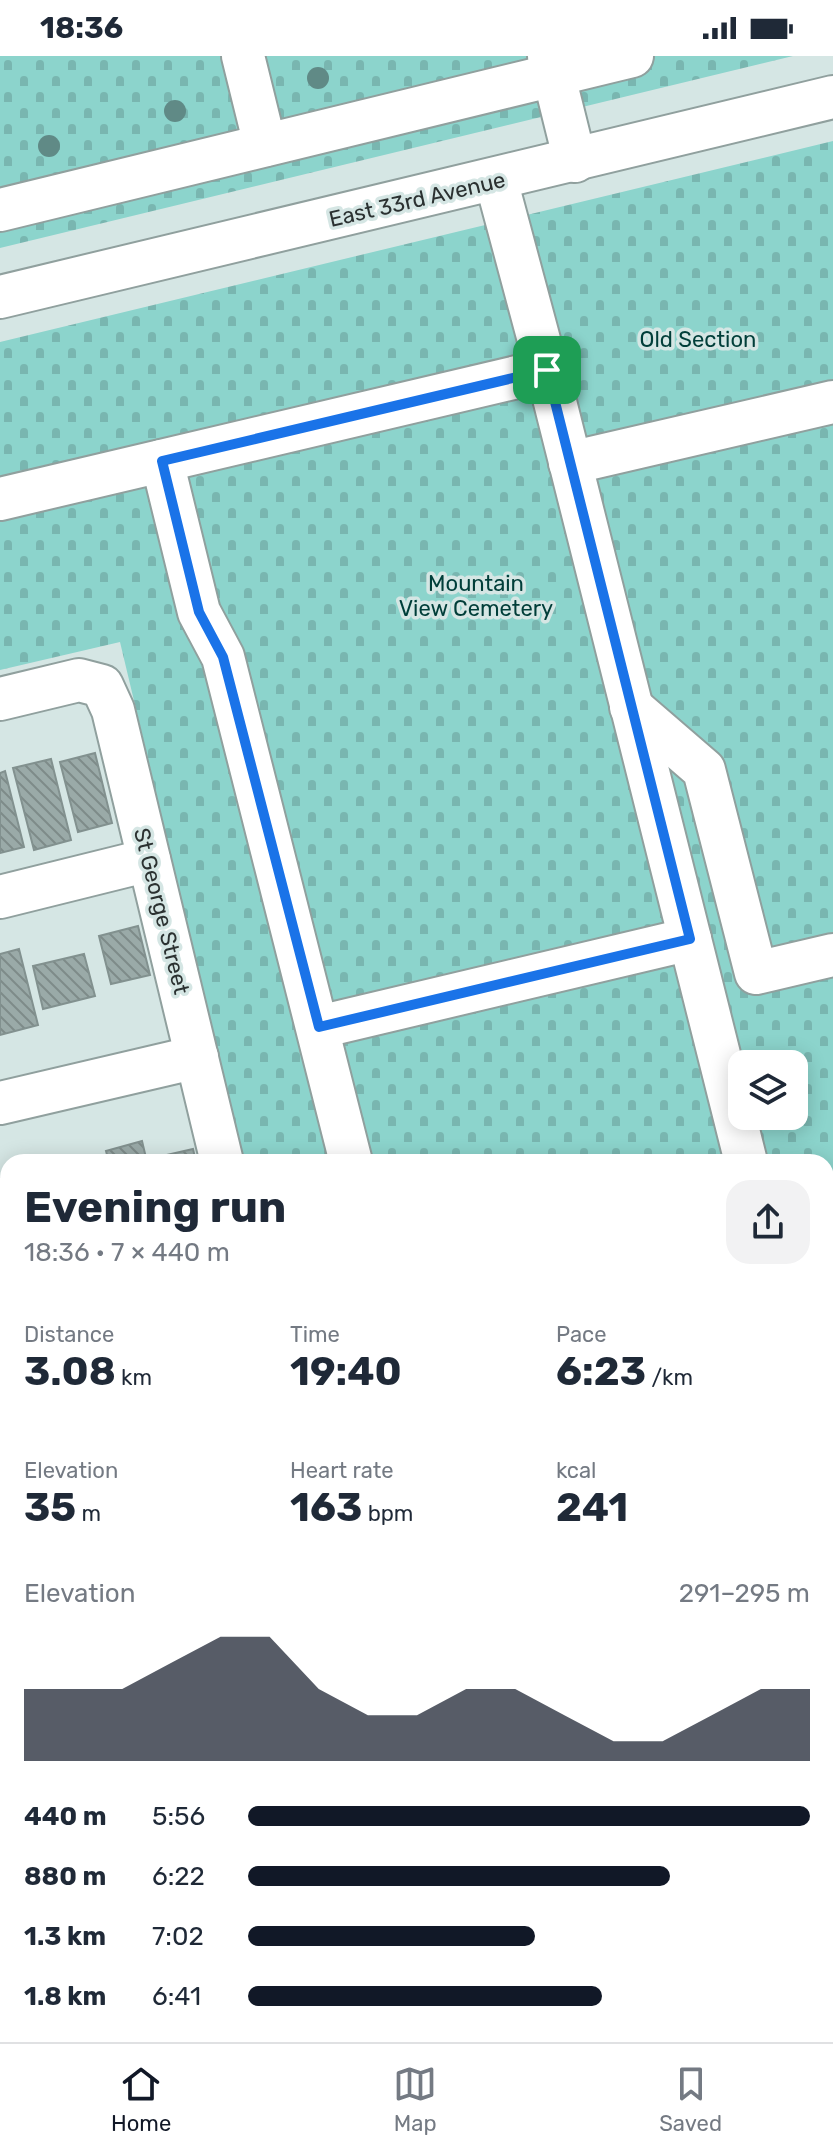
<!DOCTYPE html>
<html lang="en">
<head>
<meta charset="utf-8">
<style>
  :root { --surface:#fff; --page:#f2f2f3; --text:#1f2937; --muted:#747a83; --line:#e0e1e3; --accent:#111827 }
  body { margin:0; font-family:Rubik,sans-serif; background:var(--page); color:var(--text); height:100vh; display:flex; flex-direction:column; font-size:30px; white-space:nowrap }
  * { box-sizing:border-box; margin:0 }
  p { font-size:26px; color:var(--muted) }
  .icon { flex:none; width:44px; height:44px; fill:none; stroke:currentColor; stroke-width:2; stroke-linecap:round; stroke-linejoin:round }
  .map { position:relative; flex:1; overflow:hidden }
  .side { position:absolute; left:0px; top:1098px; width:834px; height:888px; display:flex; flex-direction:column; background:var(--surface); border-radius:24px 24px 0 0; box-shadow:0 4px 20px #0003 }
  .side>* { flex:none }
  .buttons { position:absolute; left:728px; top:994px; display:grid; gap:16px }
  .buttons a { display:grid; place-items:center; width:80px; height:80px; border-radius:16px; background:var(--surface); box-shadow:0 4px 20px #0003; font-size:40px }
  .pin { position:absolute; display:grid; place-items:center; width:68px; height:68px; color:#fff; margin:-34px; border-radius:16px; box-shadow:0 4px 12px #0006 }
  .round { display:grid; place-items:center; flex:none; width:84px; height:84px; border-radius:24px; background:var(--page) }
  .summary { display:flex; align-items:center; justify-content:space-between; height:136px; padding:0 24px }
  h1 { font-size:44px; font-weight:700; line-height:60px }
  .metrics { display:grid; grid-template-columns:repeat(3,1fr); gap:12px; height:136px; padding:8px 24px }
  .metrics div { display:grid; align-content:center }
  .metrics b { font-size:40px; font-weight:700 }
  .metrics small { font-size:22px; font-weight:400 }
  .metrics p { font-size:22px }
  .chart { height:224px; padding:16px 24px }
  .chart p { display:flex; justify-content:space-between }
  .chart svg { width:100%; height:144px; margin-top:8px; fill:var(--accent); opacity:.7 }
  ul { padding:0 24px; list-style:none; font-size:26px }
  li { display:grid; grid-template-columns:128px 96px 1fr; align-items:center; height:60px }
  li i { height:20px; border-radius:10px; background:var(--accent) }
  .status { display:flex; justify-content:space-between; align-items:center; height:56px; padding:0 40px; background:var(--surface); direction:ltr }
  .status svg { height:22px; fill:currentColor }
  .dock { display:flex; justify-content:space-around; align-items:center; height:112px; border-top:2px solid var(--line); background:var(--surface); font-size:22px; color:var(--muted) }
  .dock a { display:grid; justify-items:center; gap:4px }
  .dock .active { color:var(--accent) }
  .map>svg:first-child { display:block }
  .cemetery { fill:url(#cemetery-stones); fill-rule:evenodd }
  .building { fill:url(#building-back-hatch); stroke:#82918f; stroke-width:2 }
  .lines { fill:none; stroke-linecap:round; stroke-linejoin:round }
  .minor-casing { stroke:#90a09e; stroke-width:46 }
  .minor { stroke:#fff; stroke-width:42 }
  .tree { fill:#608a86 }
  .route-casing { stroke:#fff; stroke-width:16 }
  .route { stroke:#1a73e8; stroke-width:10 }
  .labels { text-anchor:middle; stroke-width:7; stroke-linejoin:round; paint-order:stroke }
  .street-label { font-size:22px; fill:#2b3131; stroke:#d5e6e4 }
  .park-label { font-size:22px; fill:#003e39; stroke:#d5e6e4 }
</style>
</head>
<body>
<div class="status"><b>18:36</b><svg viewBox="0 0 49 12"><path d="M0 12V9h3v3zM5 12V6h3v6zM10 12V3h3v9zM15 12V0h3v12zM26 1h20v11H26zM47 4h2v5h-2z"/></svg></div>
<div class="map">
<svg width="833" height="1986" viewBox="0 0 833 1986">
  <defs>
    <pattern id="cemetery-stones" width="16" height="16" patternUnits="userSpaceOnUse" patternTransform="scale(2)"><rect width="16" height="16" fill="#8cd4cc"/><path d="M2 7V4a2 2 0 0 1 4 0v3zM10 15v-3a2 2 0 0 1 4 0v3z" fill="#79b6b0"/></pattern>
    <pattern id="building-back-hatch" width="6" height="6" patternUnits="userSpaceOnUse" patternTransform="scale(2)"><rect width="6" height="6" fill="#9aaaa8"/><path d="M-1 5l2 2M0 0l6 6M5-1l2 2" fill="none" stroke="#7e8b89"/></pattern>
  </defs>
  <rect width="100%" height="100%" fill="#d5e6e4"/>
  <g class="cemetery">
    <path d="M0,0H793L0,192Z"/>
    <path d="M833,85V1670L826,1671V1106H244L120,586L0,614V286ZM742,1008H794V1060H742Z"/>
    <path d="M833,1759V1986H781L779,1978H826V1761Z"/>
  </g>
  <g class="building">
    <path d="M95,697L112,767L78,776L60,706Z"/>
    <path d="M51,703L71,784L34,794L13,712Z"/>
    <path d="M5,715L24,791L0,797V717Z"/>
    <path d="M138,870L150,919L111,928L99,880Z"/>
    <path d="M19,893L38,969L0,979V898Z"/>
    <path d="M84,898L95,940L43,953L33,910Z"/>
    <path d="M142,1085L147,1106H109L106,1095Z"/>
    <path d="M193,1093L196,1106H160L158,1101Z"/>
    <path d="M8,1120V1174L0,1176V1122Z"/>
    <path d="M8,1323V1382L0,1384V1325Z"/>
    <path d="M8,1523V1586L0,1588V1525Z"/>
    <path d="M8,1780V1832L0,1801V1782Z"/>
    <path d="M33,1978H75L77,1986H35Z"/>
    <path d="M83,1978H127L128,1986H85Z"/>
    <path d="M139,1978H188L190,1986H141Z"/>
    <path d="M201,1978H255L257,1986H203Z"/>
    <path d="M268,1978H310L311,1981L291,1986H270Z"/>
    <path d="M576,1978H595L597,1986H569L568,1980Z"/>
  </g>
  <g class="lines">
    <g class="minor-casing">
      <g id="minor">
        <path d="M243,0L265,89"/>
        <path d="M549,0L575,105"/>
        <path d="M496,124L547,314L746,1106"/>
        <path d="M0,154L632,0"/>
        <path d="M0,241L833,41"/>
        <path d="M162,405L199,556L223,601L351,1106"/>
        <path d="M570,407L833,346"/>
        <path d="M0,443L547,314"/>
        <path d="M0,643L79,624L102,630L113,654L222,1106"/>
        <path d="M631,651L704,714L756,917L833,899"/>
        <path d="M0,841L149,804"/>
        <path d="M319,971L690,883"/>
        <path d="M0,1047L197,1001"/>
        <path d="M0,1247L8,1245"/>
        <path d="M826,1426L833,1454"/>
        <path d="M0,1448L8,1446"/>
        <path d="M826,1495L833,1494"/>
        <path d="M0,1680L8,1678"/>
        <path d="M0,1914L8,1912"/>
        <path d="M756,1978L758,1986"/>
        <path d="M679,1986L713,1978"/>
      </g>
    </g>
    <use href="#minor" class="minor"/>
  </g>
  <g class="tree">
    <circle cx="318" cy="22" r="11"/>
    <circle cx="175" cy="55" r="11"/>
    <circle cx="49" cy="90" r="11"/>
  </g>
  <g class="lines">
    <g class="route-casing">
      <path id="route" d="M547,314L690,883L319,971L223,601L199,556L162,405Z"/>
    </g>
    <use href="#route" class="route"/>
  </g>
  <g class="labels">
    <g class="street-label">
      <text transform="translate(417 143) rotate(-13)" y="8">East 33rd Avenue</text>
      <text transform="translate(162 855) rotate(76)" y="8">St George Street</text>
    </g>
    <g class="park-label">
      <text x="698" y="291">Old Section</text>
      <text x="476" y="535">Mountain<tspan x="476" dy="25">View Cemetery</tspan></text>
    </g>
  </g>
</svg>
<div class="buttons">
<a><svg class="icon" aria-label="layers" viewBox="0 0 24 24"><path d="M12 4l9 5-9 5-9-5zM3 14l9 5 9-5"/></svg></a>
</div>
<div class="pin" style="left:547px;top:314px;background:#1e9e55"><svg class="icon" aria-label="arrive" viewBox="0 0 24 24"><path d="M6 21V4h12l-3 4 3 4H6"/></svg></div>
<section class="side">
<div class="summary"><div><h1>Evening run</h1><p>18:36 · 7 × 440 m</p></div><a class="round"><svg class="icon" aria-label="share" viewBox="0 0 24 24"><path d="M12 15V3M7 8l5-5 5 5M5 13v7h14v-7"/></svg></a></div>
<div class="metrics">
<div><p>Distance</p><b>3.08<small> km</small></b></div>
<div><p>Time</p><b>19:40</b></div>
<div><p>Pace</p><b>6:23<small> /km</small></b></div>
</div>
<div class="metrics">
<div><p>Elevation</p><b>35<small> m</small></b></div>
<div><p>Heart rate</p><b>163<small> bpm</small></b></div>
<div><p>kcal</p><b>241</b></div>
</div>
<div class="chart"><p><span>Elevation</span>291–295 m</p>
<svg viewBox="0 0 160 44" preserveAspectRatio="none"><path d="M0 44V22L10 22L20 22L30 14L40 6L50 6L60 22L70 30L80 30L90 22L100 22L110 30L120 38L130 38L140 30L150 22L160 22V44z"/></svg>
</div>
<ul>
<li><b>440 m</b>5:56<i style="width:100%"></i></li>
<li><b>880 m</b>6:22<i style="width:75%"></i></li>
<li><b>1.3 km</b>7:02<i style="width:51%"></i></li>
<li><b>1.8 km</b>6:41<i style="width:63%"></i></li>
</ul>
</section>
</div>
<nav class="dock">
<a class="active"><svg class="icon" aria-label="home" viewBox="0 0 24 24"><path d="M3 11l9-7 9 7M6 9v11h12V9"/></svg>Home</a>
<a><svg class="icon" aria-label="map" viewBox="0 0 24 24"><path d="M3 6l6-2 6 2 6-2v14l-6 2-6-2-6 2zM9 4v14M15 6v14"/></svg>Map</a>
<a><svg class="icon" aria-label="saved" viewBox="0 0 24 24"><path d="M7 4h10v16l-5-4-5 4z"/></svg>Saved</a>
</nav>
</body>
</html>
